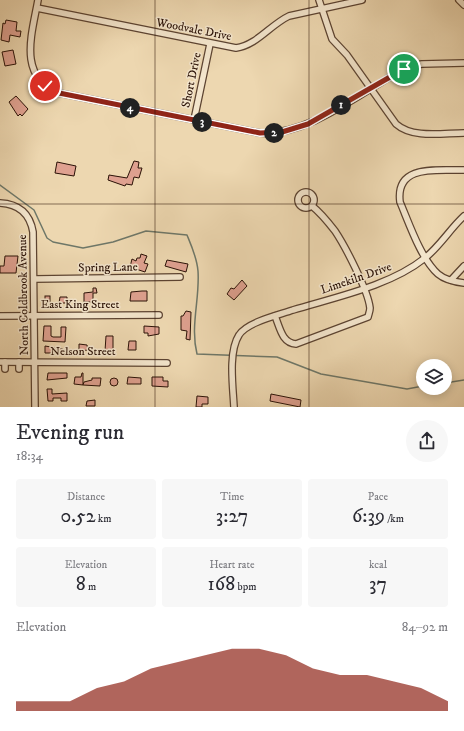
<!DOCTYPE html>
<html lang="en">
<head>
<meta charset="utf-8">
<style>
  :root { --surface:#fff; --page:#f7f7f7; --text:#2b2b33; --muted:#7c7c81; --accent:#8f2418 }
  body { margin:0; font-family:"IM FELL DW Pica",serif; background:var(--page); color:var(--text); height:100vh; display:flex; flex-direction:column; font-size:15px; white-space:nowrap }
  * { box-sizing:border-box; margin:0 }
  p { font-size:13px; color:var(--muted) }
  .icon { flex:none; width:22px; height:22px; fill:none; stroke:currentColor; stroke-width:2; stroke-linecap:round; stroke-linejoin:round }
  .map { position:relative; height:407px; overflow:hidden }
  .details { display:flex; flex-direction:column; background:var(--surface); flex:1 }
  .details>* { flex:none }
  .controls { position:absolute; left:416px; top:359px; display:grid; gap:8px }
  .controls a { display:grid; place-items:center; width:36px; height:36px; border-radius:50%; background:var(--surface); box-shadow:0 2px 10px #0003; font-size:20px }
  .pin { position:absolute; display:grid; place-items:center; width:34px; height:34px; color:#fff; margin:-17px; border:2px solid #fff; border-radius:50%; box-shadow:0 1px 4px #0007 }
  .km { position:absolute; width:20px; height:20px; margin:-10px; border-radius:50%; background:#222; color:#fff; font-size:11px; line-height:20px; text-align:center }
  .round { display:grid; place-items:center; flex:none; width:42px; height:42px; border-radius:21px; background:var(--page) }
  .head { display:flex; align-items:center; justify-content:space-between; height:68px; padding:0 16px }
  h1 { font-size:22px; font-weight:600; line-height:30px }
  .stats { display:grid; grid-template-columns:repeat(3,1fr); gap:6px; height:68px; padding:4px 16px }
  .stats div { display:grid; align-content:center; border-radius:4px; background:var(--page); text-align:center }
  .stats b { font-size:20px; font-weight:600 }
  .stats small { font-size:11px; font-weight:400 }
  .stats p { font-size:11px }
  .chart { height:112px; padding:8px 16px }
  .chart p { display:flex; justify-content:space-between }
  .chart svg { width:100%; height:72px; margin-top:4px; fill:var(--accent); opacity:.7 }
  .map>svg:first-child { display:block }
  .lines { fill:none; stroke-linecap:round; stroke-linejoin:round }
  .stream { stroke:#6e7768; stroke-width:1.5 }
  .building { fill:#dfa190; stroke:#2b1207 }
  .minor-casing { stroke:#5c4331; stroke-width:8 }
  .minor { stroke:#f3e5cc; stroke-width:5.5 }
  .route-casing { stroke:#fff; stroke-width:8 }
  .route { stroke:#8f2418; stroke-width:5 }
  .grid { fill:none; stroke:#2b1207; stroke-width:1; stroke-opacity:0.55 }
  .labels { text-anchor:middle; stroke-width:3; stroke-linejoin:round; paint-order:stroke }
  .street-label { font-size:12px; fill:#2b1207; stroke:#f3e5cc }
</style>
</head>
<body>
<div class="map">
<svg width="464" height="407" viewBox="0 0 464 407">
  <rect width="100%" height="100%" fill="#edd7b0"/>
  <filter id="stains"><feTurbulence type="fractalNoise" baseFrequency=".005" numOctaves="4"/><feColorMatrix values="0 0 0 0 .2 0 0 0 0 .09 0 0 0 0 .02 0 0 0 .5 -.17"/></filter>
  <radialGradient id="worn" r=".72"><stop offset=".6" stop-color="#630" stop-opacity="0"/><stop offset="1" stop-color="#630" stop-opacity=".3"/></radialGradient>
  <g class="lines">
    <g class="stream">
      <path d="M0,185L34,210L47,238L53,242L83,248L113,242L146,231L187,235C192,247 197,258 198,271C200,299 190,326 197,354L277,357L321,374L407,389L423,386"/>
      <path d="M445,383L464,380"/>
    </g>
  </g>
  <g class="building">
    <path d="M6,20L17,22L16,31H21L20,37L10,35L9,42L1,40L3,23L5,24Z"/>
    <path d="M13,50L16,64L5,66L2,52Z"/>
    <path d="M16,96L28,109L22,116L20,114L18,116L9,102Z"/>
    <path d="M134,161L139,162L138,168H142L139,178L134,177L132,185L126,184L125,186L108,180L109,175L127,178Z"/>
    <path d="M57,162L76,166L74,176L55,173Z"/>
    <path d="M141,254L147,256L144,263L148,264L145,272L130,267L132,259L136,261L137,258H140Z"/>
    <path d="M5,256H18L16,273H0V266H4Z"/>
    <path d="M167,260L188,264L186,272L165,266Z"/>
    <path d="M242,280L247,286L234,300L227,294L231,288L234,289Z"/>
    <path d="M93,288H96L97,293H93V302H84V293L93,292Z"/>
    <path d="M142,291H147V301H130L131,292Z"/>
    <rect x="45" y="296" width="5" height="7"/>
    <path d="M60,297H67V303H59Z"/>
    <path d="M186,311L191,312L190,340L186,339L187,331L181,330V316H183Z"/>
    <path d="M44,326H51V336L53,337H61V327H66L65,342L43,341Z"/>
    <path d="M144,326L159,327V334L148,336V333H144Z"/>
    <path d="M106,336H113V351H105Z"/>
    <path d="M129,341H136V350H128Z"/>
    <path d="M79,344L87,345L88,350L79,351Z"/>
    <path d="M45,346L63,349V353H45Z"/>
    <path d="M48,373H67V378L47,380Z"/>
    <path d="M82,373H83V385L74,384L75,377H81Z"/>
    <path d="M128,377L141,378V384H127Z"/>
    <path d="M152,377H163V381H168V387L152,386Z"/>
    <circle cx="114" cy="382" r="4"/>
    <path d="M92,378H101L100,386L83,385L84,382L92,380Z"/>
    <path d="M47,389H52V394L67,393V401H61V398H53V401H48Z"/>
    <path d="M271,394L301,400L300,407L270,401Z"/>
    <path d="M197,396L208,397V404H202V407H196Z"/>
    <path d="M95,400V406H86L87,401Z"/>
  </g>
  <g class="lines">
    <g class="minor-casing">
      <g id="minor">
        <path d="M38,0C32,34 17,77 59,93L260,133C312,136 365,88 410,66L422,64L464,63"/>
        <path d="M319,0L332,39L347,55L396,124C413,139 443,133 464,133"/>
        <path d="M459,0L464,5"/>
        <path d="M37,8L236,48C257,45 270,25 289,16L362,0"/>
        <path d="M194,120L210,44"/>
        <path d="M464,170C439,171 395,163 400,202C409,223 421,259 438,274C445,280 455,282 464,283"/>
        <circle cx="306" cy="200" r="8"/>
        <path d="M0,203C19,204 30,214 33,232L35,407"/>
        <path d="M35,279L180,277"/>
        <path d="M451,280L464,266"/>
        <path d="M0,316L159,315"/>
        <path d="M275,316C280,328 282,343 296,344L368,317C369,313 370,311 370,308C368,290 345,246 335,231C328,222 321,213 312,206"/>
        <path d="M0,362L167,363"/>
        <path d="M5,362V369"/>
        <path d="M19,362V369"/>
        <path d="M234,407C233,387 228,352 239,335C247,322 279,315 293,310C336,297 390,286 425,258C440,246 450,229 464,216"/>
      </g>
    </g>
    <use href="#minor" class="minor"/>
  </g>
  <g class="lines">
    <g class="route-casing">
      <path id="route" d="M45,86L59,93L260,133L282,132L308,124L404,69"/>
    </g>
    <use href="#route" class="route"/>
  </g>
  <path class="grid" d="M155,0V407M309,0V407M0,204H464"/>
  <g class="labels">
    <g class="street-label">
      <text transform="translate(194 29) rotate(11)" y="4">Woodvale Drive</text>
      <text transform="translate(191 80) rotate(-78)" y="4">Short Drive</text>
      <text transform="translate(108 267) rotate(-1)" y="4">Spring Lane</text>
      <text transform="translate(356 278) rotate(-19)" y="4">Limekiln Drive</text>
      <text transform="translate(23 295) rotate(-91)" y="4">North Coldbrook Avenue</text>
      <text x="80" y="308">East King Street</text>
      <text x="83" y="355">Nelson Street</text>
    </g>
  </g>
  <rect width="100%" height="100%" filter="url(#stains)"/>
  <rect width="100%" height="100%" fill="url(#worn)"/>
</svg>
<div class="controls">
<a><svg class="icon" aria-label="layers" viewBox="0 0 24 24"><path d="M12 4l9 5-9 5-9-5zM3 14l9 5 9-5"/></svg></a>
</div>
<div class="pin" style="left:404px;top:69px;background:#1e9e55"><svg class="icon" aria-label="arrive" viewBox="0 0 24 24"><path d="M6 21V4h12l-3 4 3 4H6"/></svg></div>
<div class="pin" style="left:45px;top:86px;background:#d93025"><svg class="icon" aria-label="check" viewBox="0 0 24 24"><path d="M5 12l5 5 9-10"/></svg></div>
<b class="km" style="left:341px;top:105px">1</b>
<b class="km" style="left:274px;top:133px">2</b>
<b class="km" style="left:202px;top:122px">3</b>
<b class="km" style="left:130px;top:108px">4</b>
</div>
<section class="details">
<div class="head"><div><h1>Evening run</h1><p>18:34</p></div><a class="round"><svg class="icon" aria-label="share" viewBox="0 0 24 24"><path d="M12 15V3M7 8l5-5 5 5M5 13v7h14v-7"/></svg></a></div>
<div class="stats">
<div><p>Distance</p><b>0.52<small> km</small></b></div>
<div><p>Time</p><b>3:27</b></div>
<div><p>Pace</p><b>6:39<small> /km</small></b></div>
</div>
<div class="stats">
<div><p>Elevation</p><b>8<small> m</small></b></div>
<div><p>Heart rate</p><b>168<small> bpm</small></b></div>
<div><p>kcal</p><b>37</b></div>
</div>
<div class="chart"><p><span>Elevation</span>84–92 m</p>
<svg viewBox="0 0 160 44" preserveAspectRatio="none"><path d="M0 44V38L10 38L20 38L30 30L40 26L50 18L60 14L70 10L80 6L90 6L100 10L110 18L120 22L130 22L140 26L150 30L160 38V44z"/></svg>
</div>
</section>
</body>
</html>
